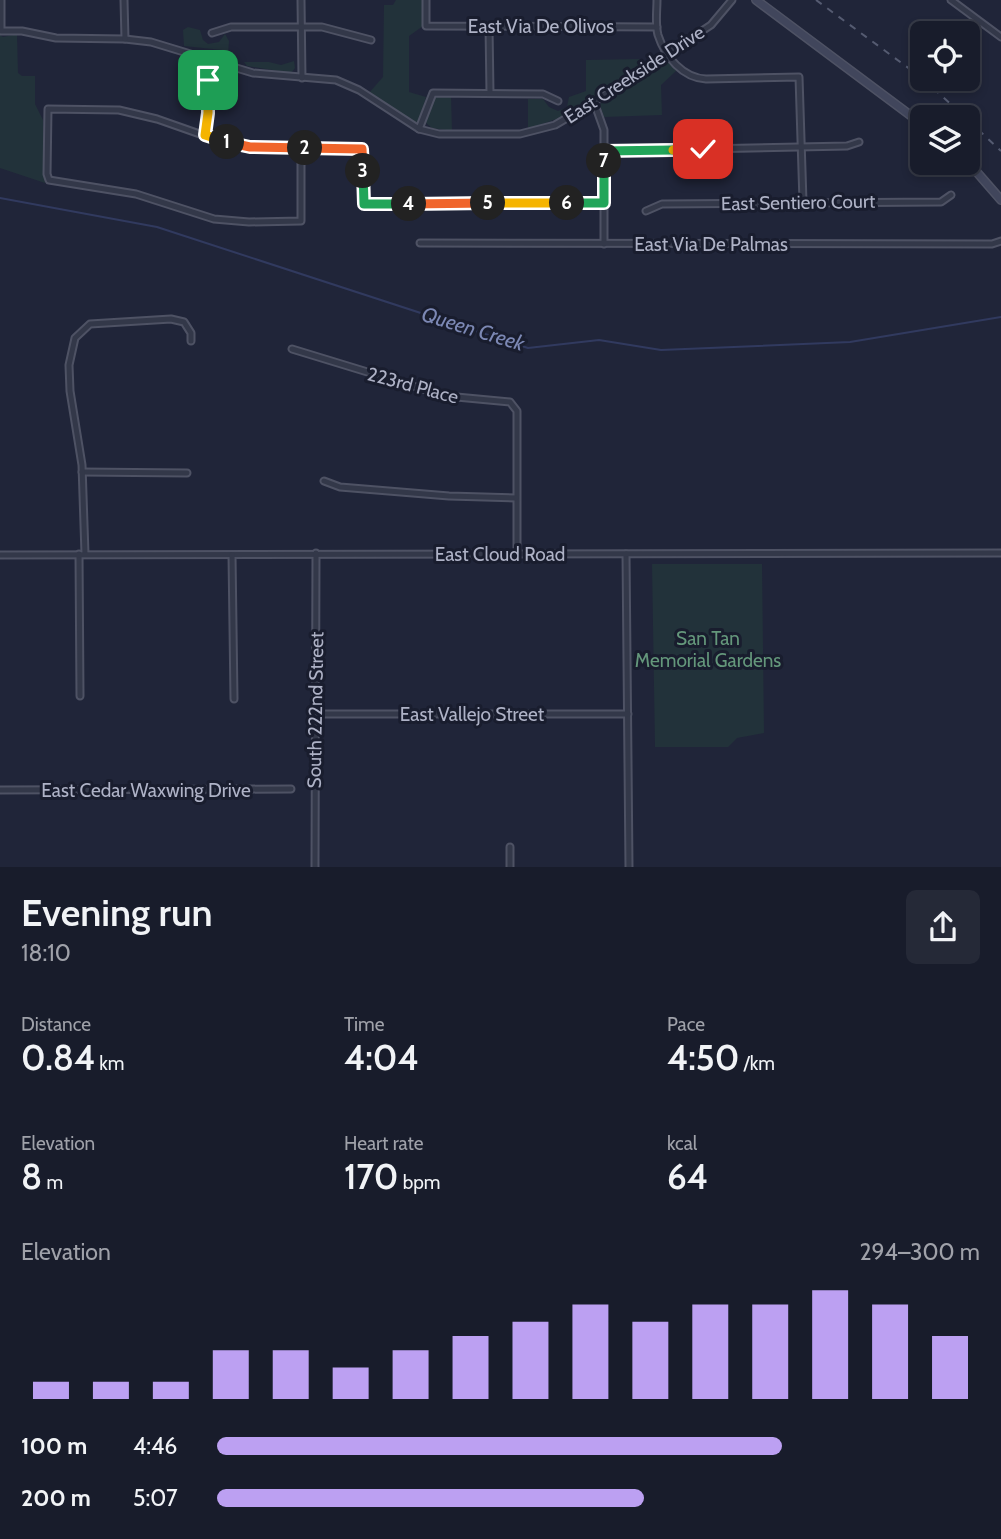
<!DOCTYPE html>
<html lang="en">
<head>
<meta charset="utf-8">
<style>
  :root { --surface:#181c2b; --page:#252937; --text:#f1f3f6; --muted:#9fa1a9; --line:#363a47; --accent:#bca0f2 }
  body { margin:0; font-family:Cabin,sans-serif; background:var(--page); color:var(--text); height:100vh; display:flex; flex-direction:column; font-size:26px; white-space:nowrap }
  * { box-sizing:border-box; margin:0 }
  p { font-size:23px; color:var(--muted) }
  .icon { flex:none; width:38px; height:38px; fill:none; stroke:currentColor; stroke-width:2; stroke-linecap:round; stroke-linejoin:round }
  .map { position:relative; height:867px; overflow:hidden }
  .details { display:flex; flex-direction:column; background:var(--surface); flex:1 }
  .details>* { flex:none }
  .controls { position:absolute; left:910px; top:21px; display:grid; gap:14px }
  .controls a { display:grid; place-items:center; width:70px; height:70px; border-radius:10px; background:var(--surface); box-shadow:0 4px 10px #0003,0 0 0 2px var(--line); font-size:35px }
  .pin { position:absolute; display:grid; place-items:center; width:60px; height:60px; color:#fff; margin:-30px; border-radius:14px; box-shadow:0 4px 10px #0006 }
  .km { position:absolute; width:35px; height:35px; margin:-18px; border-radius:50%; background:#222; color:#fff; font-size:19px; line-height:35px; text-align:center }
  .round { display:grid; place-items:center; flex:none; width:74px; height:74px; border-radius:10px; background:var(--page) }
  .headline { display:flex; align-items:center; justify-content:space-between; height:119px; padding:0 21px }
  h1 { font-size:38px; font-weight:600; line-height:52px }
  .stats { display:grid; grid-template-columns:repeat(3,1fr); gap:10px; height:119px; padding:7px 21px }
  .stats div { display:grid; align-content:center }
  .stats b { font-size:35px; font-weight:600 }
  .stats small { font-size:19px; font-weight:400 }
  .stats p { font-size:19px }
  .chart { height:196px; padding:14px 21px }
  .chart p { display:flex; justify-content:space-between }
  .chart svg { width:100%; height:126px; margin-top:7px; stroke:var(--accent); stroke-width:6 }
  ul { padding:0 21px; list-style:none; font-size:23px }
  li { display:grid; grid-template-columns:112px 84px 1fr; align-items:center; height:52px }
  li i { height:18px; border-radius:9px; background:var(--accent) }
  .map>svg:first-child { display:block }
  .green { fill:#22323a }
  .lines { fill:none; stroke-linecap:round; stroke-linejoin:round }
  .stream { stroke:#313a5f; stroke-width:2 }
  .street-casing { stroke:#4e5264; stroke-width:9 }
  .secondary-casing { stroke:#4e5264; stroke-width:10 }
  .street { stroke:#333849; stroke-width:5 }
  .secondary { stroke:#41465c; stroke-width:7 }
  .rail { stroke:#555b71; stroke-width:2; stroke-dasharray:7 7; stroke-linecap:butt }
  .split-1-casing { stroke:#fff; stroke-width:14 }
  .split-2-casing { stroke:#fff; stroke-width:14 }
  .split-3-casing { stroke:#fff; stroke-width:14 }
  .split-4-casing { stroke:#fff; stroke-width:14 }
  .split-5-casing { stroke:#fff; stroke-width:14 }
  .split-6-casing { stroke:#fff; stroke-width:14 }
  .split-7-casing { stroke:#fff; stroke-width:14 }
  .split-8-casing { stroke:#fff; stroke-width:14 }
  .split-9-casing { stroke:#fff; stroke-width:14 }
  .split-1 { stroke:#f5b400; stroke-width:9 }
  .split-2 { stroke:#f0652b; stroke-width:9 }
  .split-3 { stroke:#f0652b; stroke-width:9 }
  .split-4 { stroke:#22a559; stroke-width:9 }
  .split-5 { stroke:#f0652b; stroke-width:9 }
  .split-6 { stroke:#f5b400; stroke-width:9 }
  .split-7 { stroke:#22a559; stroke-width:9 }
  .split-8 { stroke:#22a559; stroke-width:9 }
  .split-9 { stroke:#f5b400; stroke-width:9 }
  .labels { text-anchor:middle; stroke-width:6; stroke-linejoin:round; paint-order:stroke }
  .street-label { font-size:19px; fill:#aeb2c6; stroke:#191d2e }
  .park-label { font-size:19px; fill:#64977b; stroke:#191d2e }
  .water-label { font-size:21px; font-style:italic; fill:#7c88b4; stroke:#191d2e }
</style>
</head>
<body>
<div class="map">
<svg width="1001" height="867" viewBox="0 0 1001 867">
  <rect width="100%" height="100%" fill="#202539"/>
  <g class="green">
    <path d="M396,0H422L423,26L409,36V92L426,97L418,124L394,112L369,93L383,77L384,5H393Z"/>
    <path d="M188,27L200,30L203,40L208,44L219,42L225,34L229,41L228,55L222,50L184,46L183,30Z"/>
    <path d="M17,34L18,73L22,76H35V104L43,120L45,183L0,168V35L3,37Z"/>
    <path d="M640,59L643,66L562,117L528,129V99H543L549,107L558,111L567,107L569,97L586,91V60Z"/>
    <path d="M294,61L295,68L291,73L247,66L244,62H269L281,65Z"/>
    <path d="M663,61L671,62L676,71L661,85L662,115L604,117L600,105L603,100Z"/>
    <path d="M438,96H451L452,131L432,128L425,122L432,100Z"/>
    <path d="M652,564H762L764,733L737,738L728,747H655Z"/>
  </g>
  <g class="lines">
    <path class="stream" d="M0,198L157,227L528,348L599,340L661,350L850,342L1001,317"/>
    <g class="street-casing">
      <g id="street">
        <path d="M1,0V31H22L56,38L125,39L151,42L253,73L336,80L359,90L419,129L439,134H520L555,125L594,102L711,25L732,0"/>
        <path d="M124,0L125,39"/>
        <path d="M301,0L302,78"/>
        <path d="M426,0V26L657,27"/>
        <path d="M657,0C657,11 655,24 658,35C665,57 683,78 706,79L799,77L803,202"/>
        <path d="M951,0L1001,37"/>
        <path d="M489,26L490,93"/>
        <path d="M212,33L231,27H322L371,40"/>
        <path d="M594,102L604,130V244"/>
        <path d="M419,129L433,93L543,94L558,101"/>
        <path d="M205,135C209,110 207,86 213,61"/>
        <path d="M301,148V221L249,222L214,219L136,194L49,180L47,174L48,109L119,110L157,119L214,139L250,147L362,149L364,204L604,203"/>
        <path d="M604,151L847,146L859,142"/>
        <path d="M646,211L662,204L941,202L951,195"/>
        <path d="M420,243L992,244L1001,241"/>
        <path d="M292,349L446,396L510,402L517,411V554"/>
        <path d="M82,472L187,473"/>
        <path d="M324,481L340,487L449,496L516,498"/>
        <path d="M79,554L80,696"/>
        <path d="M85,554L82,465L70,391L69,365L75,338L90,324L171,319L184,322L191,333V341"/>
        <path d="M626,554L629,867"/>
        <path d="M0,555L1001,553"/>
        <path d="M232,555L234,699"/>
        <path d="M315,714H628"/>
        <path d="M0,790L291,789"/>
        <path d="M315,867L316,553"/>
        <path d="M510,867V847"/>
      </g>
    </g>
    <g class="secondary-casing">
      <g id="secondary">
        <path d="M756,0L922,124"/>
        <path d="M968,162L1001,200"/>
      </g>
    </g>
    <use href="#street" class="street"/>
    <use href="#secondary" class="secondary"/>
    <g class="rail">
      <path d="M816,0L922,78"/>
      <path d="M923,79L965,117"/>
      <path d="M968,120L1001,151"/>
    </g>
  </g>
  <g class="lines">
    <g class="split-1-casing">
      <path id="split-1" d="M208,80V113L205,135L227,142"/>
    </g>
    <g class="split-2-casing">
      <path id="split-2" d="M227,142L250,147L305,148"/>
    </g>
    <g class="split-3-casing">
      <path id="split-3" d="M305,148L362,149L363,171"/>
    </g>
    <g class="split-4-casing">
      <path id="split-4" d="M363,171L364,204H409"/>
    </g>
    <g class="split-5-casing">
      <path id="split-5" d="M409,204L488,203"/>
    </g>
    <g class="split-6-casing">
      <path id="split-6" d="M488,203H567"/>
    </g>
    <g class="split-7-casing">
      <path id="split-7" d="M567,203H604V161"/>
    </g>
    <g class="split-8-casing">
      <path id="split-8" d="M604,161V151L673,150"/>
    </g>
    <g class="split-9-casing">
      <path id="split-9" d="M673,150L703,149"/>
    </g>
    <use href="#split-1" class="split-1"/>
    <use href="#split-2" class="split-2"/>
    <use href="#split-3" class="split-3"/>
    <use href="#split-4" class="split-4"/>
    <use href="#split-5" class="split-5"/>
    <use href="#split-6" class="split-6"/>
    <use href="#split-7" class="split-7"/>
    <use href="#split-8" class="split-8"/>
    <use href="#split-9" class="split-9"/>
  </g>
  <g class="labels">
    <g class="street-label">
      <text x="541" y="33">East Via De Olivos</text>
      <text transform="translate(634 74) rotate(-33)" y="7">East Creekside Drive</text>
      <text transform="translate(798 202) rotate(-1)" y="7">East Sentiero Court</text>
      <text x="711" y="251">East Via De Palmas</text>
      <text transform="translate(413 385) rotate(15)" y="7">223rd Place</text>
      <text x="500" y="561">East Cloud Road</text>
      <text transform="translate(315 710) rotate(-89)" y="7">South 222nd Street</text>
      <text x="472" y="721">East Vallejo Street</text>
      <text x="146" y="797">East Cedar Waxwing Drive</text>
    </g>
    <g class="park-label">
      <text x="708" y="645">San Tan<tspan x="708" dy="22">Memorial Gardens</tspan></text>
    </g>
    <g class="water-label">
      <text transform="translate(473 329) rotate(17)" y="7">Queen Creek</text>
    </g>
  </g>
</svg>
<div class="controls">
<a><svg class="icon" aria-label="locate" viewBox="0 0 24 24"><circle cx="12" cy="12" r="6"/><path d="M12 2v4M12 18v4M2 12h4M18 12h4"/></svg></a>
<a><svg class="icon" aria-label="layers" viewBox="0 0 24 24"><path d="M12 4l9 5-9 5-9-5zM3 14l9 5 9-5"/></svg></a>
</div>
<div class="pin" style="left:208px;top:80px;background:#1e9e55"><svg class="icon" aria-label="arrive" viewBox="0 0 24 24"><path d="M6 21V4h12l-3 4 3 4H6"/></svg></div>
<div class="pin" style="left:703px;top:149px;background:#d93025"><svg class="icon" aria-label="check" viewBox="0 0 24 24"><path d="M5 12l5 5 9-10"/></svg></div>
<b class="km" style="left:227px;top:142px">1</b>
<b class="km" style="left:305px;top:148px">2</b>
<b class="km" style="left:363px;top:171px">3</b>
<b class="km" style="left:409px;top:204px">4</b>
<b class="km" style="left:488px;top:203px">5</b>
<b class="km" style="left:567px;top:203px">6</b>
<b class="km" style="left:604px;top:161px">7</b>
</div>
<section class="details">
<div class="headline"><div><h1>Evening run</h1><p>18:10</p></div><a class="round"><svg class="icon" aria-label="share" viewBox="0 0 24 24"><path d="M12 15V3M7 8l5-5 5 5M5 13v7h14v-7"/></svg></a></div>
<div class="stats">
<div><p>Distance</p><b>0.84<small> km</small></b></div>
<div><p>Time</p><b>4:04</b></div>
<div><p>Pace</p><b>4:50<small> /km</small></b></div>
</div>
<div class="stats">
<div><p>Elevation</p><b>8<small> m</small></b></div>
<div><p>Heart rate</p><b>170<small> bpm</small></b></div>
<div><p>kcal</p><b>64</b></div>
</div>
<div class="chart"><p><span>Elevation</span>294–300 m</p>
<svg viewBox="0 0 160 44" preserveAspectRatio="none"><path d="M5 44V38M15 44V38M25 44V38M35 44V27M45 44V27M55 44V33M65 44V27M75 44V22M85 44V17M95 44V11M105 44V17M115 44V11M125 44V11M135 44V6M145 44V11M155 44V22"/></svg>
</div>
<ul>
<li><b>100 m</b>4:46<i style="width:74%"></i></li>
<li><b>200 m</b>5:07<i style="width:56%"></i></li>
</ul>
</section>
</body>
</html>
